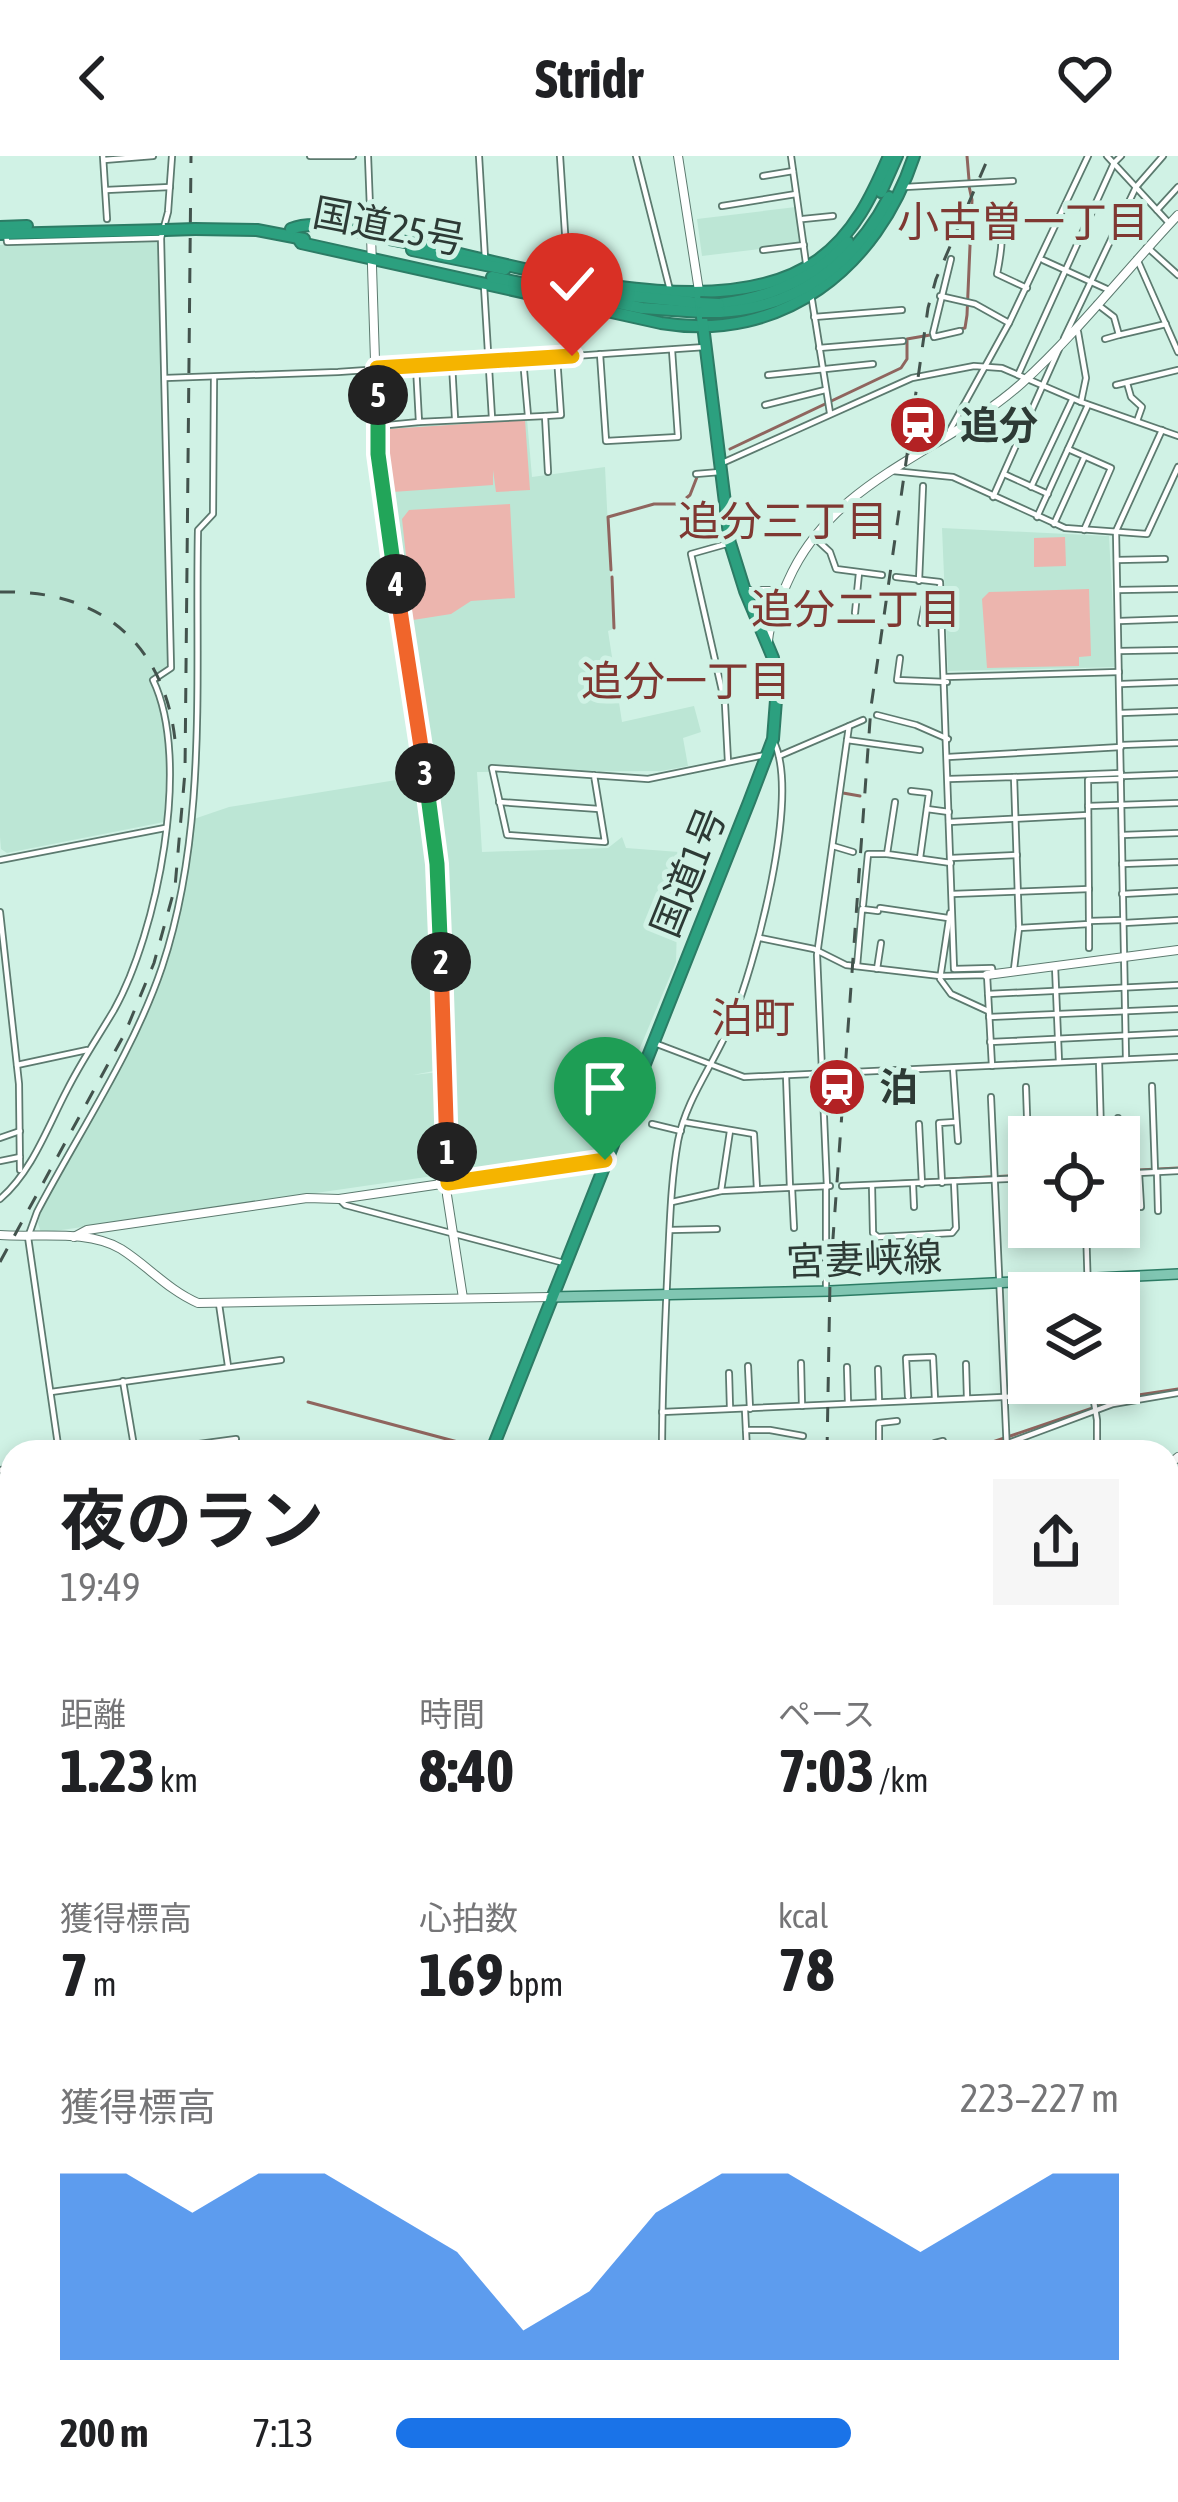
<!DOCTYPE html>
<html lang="ja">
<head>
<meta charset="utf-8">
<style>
  :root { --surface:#fff; --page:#f6f6f6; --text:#202124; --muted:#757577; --accent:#1a73e8 }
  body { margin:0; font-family:"Asap Condensed","Noto Sans JP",sans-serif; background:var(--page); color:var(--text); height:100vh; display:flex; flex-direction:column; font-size:45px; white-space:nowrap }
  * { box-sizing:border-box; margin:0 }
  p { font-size:39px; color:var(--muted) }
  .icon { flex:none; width:66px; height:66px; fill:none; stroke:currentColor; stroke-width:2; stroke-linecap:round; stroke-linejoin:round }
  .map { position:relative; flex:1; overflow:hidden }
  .sheet { position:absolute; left:0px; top:1284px; width:1179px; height:1062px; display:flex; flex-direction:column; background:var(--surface); border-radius:36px 36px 0 0; box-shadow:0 6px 18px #0003 }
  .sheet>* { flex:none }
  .tools { position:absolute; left:1008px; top:960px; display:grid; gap:24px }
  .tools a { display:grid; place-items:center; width:132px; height:132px; border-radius:0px; background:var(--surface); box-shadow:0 6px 18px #0003; font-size:60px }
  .pin { position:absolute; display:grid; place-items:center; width:102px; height:102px; color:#fff; margin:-123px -51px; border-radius:50% 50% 50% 0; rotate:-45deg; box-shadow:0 0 12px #0007 }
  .pin .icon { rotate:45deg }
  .km { position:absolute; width:60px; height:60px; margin:-30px; border-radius:50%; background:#222; color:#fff; font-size:33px; line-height:60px; text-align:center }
  .round { display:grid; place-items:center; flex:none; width:126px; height:126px; border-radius:0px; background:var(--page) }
  .summary { display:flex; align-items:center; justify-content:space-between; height:204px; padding:0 60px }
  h1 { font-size:66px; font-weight:700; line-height:90px }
  .figures { display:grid; grid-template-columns:repeat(3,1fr); gap:18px; height:204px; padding:12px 60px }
  .figures div { display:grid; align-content:center }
  .figures b { font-size:60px; font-weight:700 }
  .figures small { font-size:33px; font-weight:400 }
  .figures p { font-size:33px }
  .chart { height:336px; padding:24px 60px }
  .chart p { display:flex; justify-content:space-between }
  .chart svg { width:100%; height:216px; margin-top:12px; fill:var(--accent); opacity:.7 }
  ul { padding:0 60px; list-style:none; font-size:39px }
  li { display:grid; grid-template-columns:192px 144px 1fr; align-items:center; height:90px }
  li i { height:30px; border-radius:15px; background:var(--accent) }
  header { display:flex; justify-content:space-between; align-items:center; height:156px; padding:0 60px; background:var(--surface); font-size:54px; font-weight:700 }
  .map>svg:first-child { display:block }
  .built { fill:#bce6d5 }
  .green { fill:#ecb5ae }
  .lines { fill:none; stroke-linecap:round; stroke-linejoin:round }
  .stream { stroke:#8f655e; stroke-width:3 }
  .river { stroke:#b97770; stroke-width:12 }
  .street-casing { stroke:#5c7a6f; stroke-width:8 }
  .secondary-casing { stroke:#5c7a6f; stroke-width:10 }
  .primary-casing { stroke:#2c7c65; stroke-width:12 }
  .highway-casing { stroke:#2c7c65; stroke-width:14 }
  .street { stroke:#fff; stroke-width:4.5 }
  .secondary { stroke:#fff; stroke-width:8 }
  .primary { stroke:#80c6b2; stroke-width:9 }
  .highway { stroke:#2ca07f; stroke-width:10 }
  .rail { stroke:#43534d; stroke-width:3; stroke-dasharray:15 15; stroke-linecap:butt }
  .highway-bridge-casing { stroke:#2c7c65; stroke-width:14; stroke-linecap:butt }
  .highway-bridge { stroke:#2ca07f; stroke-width:10 }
  .split-1-casing { stroke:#fff; stroke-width:24 }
  .split-2-casing { stroke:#fff; stroke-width:24 }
  .split-3-casing { stroke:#fff; stroke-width:24 }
  .split-4-casing { stroke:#fff; stroke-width:24 }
  .split-5-casing { stroke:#fff; stroke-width:24 }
  .split-6-casing { stroke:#fff; stroke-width:24 }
  .split-1 { stroke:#f5b400; stroke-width:15 }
  .split-2 { stroke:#f0652b; stroke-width:15 }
  .split-3 { stroke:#22a559; stroke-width:15 }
  .split-4 { stroke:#f0652b; stroke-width:15 }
  .split-5 { stroke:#22a559; stroke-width:15 }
  .split-6 { stroke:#f5b400; stroke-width:15 }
  .labels { text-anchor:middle; stroke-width:10; stroke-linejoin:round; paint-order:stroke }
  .street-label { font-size:39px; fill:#2d3a35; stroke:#d0f2e5 }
  .poi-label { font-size:39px; font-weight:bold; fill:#2d3a35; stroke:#d0f2e5; text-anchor:start }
  .neighbourhood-label { font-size:42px; fill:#7f3832; stroke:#d0f2e5 }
</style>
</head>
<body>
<header><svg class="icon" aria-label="back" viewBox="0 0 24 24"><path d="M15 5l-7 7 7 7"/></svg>Stridr<svg class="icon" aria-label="heart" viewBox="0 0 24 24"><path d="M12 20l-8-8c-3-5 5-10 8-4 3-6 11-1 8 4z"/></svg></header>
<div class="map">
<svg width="1178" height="2346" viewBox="0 0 1178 2346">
  <rect width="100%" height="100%" fill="#d0f2e5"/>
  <g class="built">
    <path d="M796,51L800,88L702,100L697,63Z"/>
    <path d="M155,85L158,87L169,509L149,524L161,553L167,590L164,666L7,697L1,693L0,681V89Z"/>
    <path d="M527,263L532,321L605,311L613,473L608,475L622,566L694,550L701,576L683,582L688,610L661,615L477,616L482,696L608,692L622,681L626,692L679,696L676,806L595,999L460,1019L455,1015L451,962L447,815H466V799L446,798L442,676L391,346L386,272Z"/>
    <path d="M942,372L1109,380L1116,511L948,515Z"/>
    <path d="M421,620L431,698L439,914L413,919L439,916L443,1014L433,1020L41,1077L38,1067L41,1053L135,878L164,810L192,691L191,664L229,651Z"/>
    <path d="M12,1405V1742L0,1746V1408Z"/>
  </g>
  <g class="green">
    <path d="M525,264L530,334L496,336L493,314V329L392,336L388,273Z"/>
    <path d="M510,348L515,442L471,445L451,458L413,464L402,363L409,354Z"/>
    <path d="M1065,381L1066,410L1034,411V382Z"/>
    <path d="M1089,433L1091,500L1079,501V510L987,512L982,443L989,436Z"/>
    <path d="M0,2130L12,2134V2270L0,2304Z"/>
  </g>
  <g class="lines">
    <g class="stream">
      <path d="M967,0L969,24"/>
      <path d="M955,174L965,172L967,159L972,44L969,30"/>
      <path d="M730,293L901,212L907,203V183L930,179"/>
      <path d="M611,414L608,361L654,348H679L690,339L697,321"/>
      <path d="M612,421L614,472"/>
      <path d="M843,637L860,640"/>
      <path d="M1119,1015L1178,1012"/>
      <path d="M869,1027L1029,1019"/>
      <path d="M308,1246L484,1293"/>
      <path d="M963,1296L1125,1241L1178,1233"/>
    </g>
    <g class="river">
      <path d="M0,2107L12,2113"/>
      <path d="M710,2334L713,2346"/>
    </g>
    <g class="street-casing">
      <g id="street">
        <path d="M103,0L107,63"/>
        <path d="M310,0H353"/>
        <path d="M368,0L371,78"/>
        <path d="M479,0L485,102"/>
        <path d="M560,0L566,92L563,118"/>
        <path d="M636,0L670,134"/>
        <path d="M791,0L806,107"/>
        <path d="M1107,0L1168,66"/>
        <path d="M104,4L153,0"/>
        <path d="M763,20L793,15"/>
        <path d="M905,31L1013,25"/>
        <path d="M106,34L170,31"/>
        <path d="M722,50L796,38"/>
        <path d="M995,52C1006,70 1001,98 997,118L1027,132"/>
        <path d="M1157,54L1178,31"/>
        <path d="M803,63L833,60"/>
        <path d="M6,78L7,86L161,82"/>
        <path d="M1147,91L1178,119"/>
        <path d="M763,94L804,89"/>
        <path d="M951,103L933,177L934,181L960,175"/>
        <path d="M1137,103L1178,196"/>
        <path d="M1043,104L1109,134"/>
        <path d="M484,130L492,262"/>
        <path d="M811,138L830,257"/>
        <path d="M940,140L975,148L1009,167"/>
        <path d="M1097,148L1114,161L1119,179L1166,168"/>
        <path d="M814,161L902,154"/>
        <path d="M1072,174L1078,176L1086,222L1081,246"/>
        <path d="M1064,182L1136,31L1163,0"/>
        <path d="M1105,183L1119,179"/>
        <path d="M819,192L903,185"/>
        <path d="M600,198L606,285L678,281L672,194"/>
        <path d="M523,203L528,260"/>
        <path d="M452,208L455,262"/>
        <path d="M416,210L419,266L545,260L561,259L557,201"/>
        <path d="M768,219L873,208"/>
        <path d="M1018,219L1114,7L1121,0"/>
        <path d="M165,222L338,216L705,191"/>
        <path d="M1127,227L1131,241L1142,251L1137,265"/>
        <path d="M1116,229L1178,214"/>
        <path d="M765,249L825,234"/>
        <path d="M545,260L548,316"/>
        <path d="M388,269L419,266"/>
        <path d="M950,274L1009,167L1088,0"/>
        <path d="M1068,293L1111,312L1084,374"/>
        <path d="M720,308L912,222L974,210L1002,212L1081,246L1178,280"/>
        <path d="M893,315L953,321L1065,372L1147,378L1178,311"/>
        <path d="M696,318L720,316"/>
        <path d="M1004,318L1048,338"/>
        <path d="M1031,331L1072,244"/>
        <path d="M993,341L1059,193"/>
        <path d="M1037,361L1088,249"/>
        <path d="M1054,368L1084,302"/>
        <path d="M816,383L830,396L836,413L882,419"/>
        <path d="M1117,404L1165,403"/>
        <path d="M896,421L940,426L954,813L992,812L993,818"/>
        <path d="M919,425L923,330"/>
        <path d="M1118,434L1178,433"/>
        <path d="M855,457L859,417"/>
        <path d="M1119,465L1178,463"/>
        <path d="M921,467L924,452L942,455"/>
        <path d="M1119,495L1178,494"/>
        <path d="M900,502L897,524L947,526"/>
        <path d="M945,521L1119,516"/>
        <path d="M1121,528L1178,526"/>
        <path d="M1121,557L1178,555"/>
        <path d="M877,559L916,569L948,583"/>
        <path d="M849,570L863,564"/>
        <path d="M847,584L920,594"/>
        <path d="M1121,589L1178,587"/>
        <path d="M779,600L849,570L817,799L827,1031"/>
        <path d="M948,601L1121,591"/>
        <path d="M728,606L725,548L691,398L730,387"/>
        <path d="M594,619L605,686L507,679L492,612L648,623L765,599"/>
        <path d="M1124,620L1178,618"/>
        <path d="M1014,621L1121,617"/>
        <path d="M949,623L1014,621L1019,772L1014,813"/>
        <path d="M1121,623L1088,624L1089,765L1123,764"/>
        <path d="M911,635L929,637L920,702"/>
        <path d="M499,646L599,653"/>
        <path d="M895,646L887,698L951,707"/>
        <path d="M1088,650L1178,647"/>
        <path d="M927,653L949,656"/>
        <path d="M949,666L1088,659"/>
        <path d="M1122,679L1178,677"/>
        <path d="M833,690L853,696"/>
        <path d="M951,702L1017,699"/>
        <path d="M0,704L165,672"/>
        <path d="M1122,708L1178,706"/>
        <path d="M952,738L1089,733"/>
        <path d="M1122,738L1178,735"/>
        <path d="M863,749L868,698H887"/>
        <path d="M880,752L948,762"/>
        <path d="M0,756L19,928L20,1014"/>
        <path d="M950,757L940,823L951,838L988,855"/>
        <path d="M1124,767L1178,764"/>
        <path d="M1089,770V792"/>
        <path d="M1019,772L1089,768"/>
        <path d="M760,782L814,793L846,809L940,820L987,819L992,910"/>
        <path d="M857,810L862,753L878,755"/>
        <path d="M1055,810L1059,906"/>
        <path d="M877,813L881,787"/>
        <path d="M988,838L1178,829"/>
        <path d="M989,861L1178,853"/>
        <path d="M990,886L1178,877"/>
        <path d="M657,888L744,921L1178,901"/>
        <path d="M1126,903L1116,375L1162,274"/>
        <path d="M1099,905L1101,977"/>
        <path d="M17,909L87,894"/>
        <path d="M953,912L958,985"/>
        <path d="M786,919L790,1032"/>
        <path d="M1152,930L1155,1016"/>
        <path d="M1026,931L1027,960"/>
        <path d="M991,941L1007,1296"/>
        <path d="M1118,962L1120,998"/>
        <path d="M684,966L754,978L757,1033"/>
        <path d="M652,968L681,975"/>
        <path d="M919,968L922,1028"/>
        <path d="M1031,978V981"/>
        <path d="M0,982L20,975"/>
        <path d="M0,1005L20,1001"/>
        <path d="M1157,1016L1158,1055"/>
        <path d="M1139,1017L1141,1051"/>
        <path d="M1119,1018L1178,1015"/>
        <path d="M450,1027L605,1005"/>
        <path d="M942,1027L939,967L955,966"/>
        <path d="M913,1028L914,1051"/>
        <path d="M842,1030L1029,1022"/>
        <path d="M872,1030L873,1077L878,1081L952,1077L956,1072L954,1026"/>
        <path d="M792,1032L794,1072"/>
        <path d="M721,1035L730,975"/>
        <path d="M0,1043C32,1016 48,970 67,934C81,906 98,881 114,854C157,777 192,605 153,524L171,512L161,82L168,56L172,0"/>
        <path d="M339,1043L345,1049L564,1107"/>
        <path d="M672,1046L721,1035L830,1030"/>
        <path d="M1086,1071L1088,1137"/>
        <path d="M670,1074L717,1073"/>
        <path d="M826,1132V1031"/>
        <path d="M219,1148L228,1210"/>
        <path d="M801,1207L802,1250"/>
        <path d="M966,1208L967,1242"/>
        <path d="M748,1210L750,1253"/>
        <path d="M847,1211L848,1247"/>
        <path d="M878,1213L879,1246"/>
        <path d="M729,1217L730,1252"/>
        <path d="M123,1225L135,1296"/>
        <path d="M1038,1227V1240"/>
        <path d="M1091,1227L1097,1264V1296"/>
        <path d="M51,1236L281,1204"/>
        <path d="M908,1241L906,1202L933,1201L935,1243"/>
        <path d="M1003,1241L1064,1239L1073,1233"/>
        <path d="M745,1254L747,1296"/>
        <path d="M662,1256L1003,1241"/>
        <path d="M746,1274H770L803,1280"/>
        <path d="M59,1296L28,1081L37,1056C79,976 133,897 162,811C208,673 195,519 198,374L213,358L214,222"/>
        <path d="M140,1296L236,1283"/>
        <path d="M662,1296C662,1232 665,1168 668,1104C670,1065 671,1024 678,985C686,943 714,908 730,869C754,814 802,637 773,584"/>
        <path d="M879,1296V1267L897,1265"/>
        <path d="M936,1296L935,1287L943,1285"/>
        <path d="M984,1296L1113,1248L1178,1237"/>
        <path d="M7,1313L12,1343"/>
        <path d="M0,1314L12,1312"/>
        <path d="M0,1407L12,1403"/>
        <path d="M1167,1419H1178"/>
        <path d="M1167,1640L1178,1641"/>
        <path d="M0,1749L12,1745"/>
        <path d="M1174,1779L1178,1714"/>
        <path d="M1167,1913H1178"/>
        <path d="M12,2042L2,2080L12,2093"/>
        <path d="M1167,2044H1178"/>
        <path d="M0,2095L12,2098"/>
        <path d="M1167,2172H1178"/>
        <path d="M1167,2300H1178"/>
        <path d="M303,2334L338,2346"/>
        <path d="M349,2343L358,2346"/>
        <path d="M462,2343L464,2334"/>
        <path d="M230,2346L234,2334"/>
        <path d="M252,2346L256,2334"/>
        <path d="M364,2346L369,2334"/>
        <path d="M423,2346L428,2334"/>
        <path d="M515,2346L519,2334"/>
        <path d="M607,2346L610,2334"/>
        <path d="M783,2346L790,2334"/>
        <path d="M847,2346V2334"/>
        <path d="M990,2346V2334"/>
      </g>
    </g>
    <g class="secondary-casing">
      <g id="secondary">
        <path d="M678,0L699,135"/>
        <path d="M371,79L378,298L436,692L447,1039L463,1142"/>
        <path d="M745,435H784"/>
        <path d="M768,485C770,463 779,445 788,425C833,322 944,297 1022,227C1078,176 1126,114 1178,59"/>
        <path d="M987,819L1178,794"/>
        <path d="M0,1079C38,1082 87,1073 121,1093C148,1110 168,1134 198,1147L551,1141"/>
        <path d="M74,1081L87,1074L307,1042L339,1043L448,1027"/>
        <path d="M1167,1310L1178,1301"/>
        <path d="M1167,1500L1178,1501"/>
        <path d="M0,1835L12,1838"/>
        <path d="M1167,2107H1178"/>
        <path d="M891,2346V2334"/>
      </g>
    </g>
    <g class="primary-casing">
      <path id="primary" d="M551,1141L830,1135L1178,1118"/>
    </g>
    <g class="highway-casing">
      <g id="highway">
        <path d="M881,36L897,0"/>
        <path d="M0,71L27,70"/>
        <path d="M195,73L257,74L304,83"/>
        <path d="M291,73C318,62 362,77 390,83C507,104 713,178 818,104C854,78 872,40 889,0"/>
        <path d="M0,78L165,74"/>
        <path d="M298,82L301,87L661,167C782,187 877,112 914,0"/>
        <path d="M412,94L505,113"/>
        <path d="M492,121L642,152L702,156"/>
        <path d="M541,121L630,140L700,147"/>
        <path d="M719,148C769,142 813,124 848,86"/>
        <path d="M720,156C796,152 854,108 889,41"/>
        <path d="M491,1296L749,646L773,583L777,531L773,502L745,435L730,387L699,137"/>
        <path d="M106,2346L111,2334"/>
      </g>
    </g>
    <use href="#street" class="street"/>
    <use href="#secondary" class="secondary"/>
    <use href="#primary" class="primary"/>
    <use href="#highway" class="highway"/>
    <g class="rail">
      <path d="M0,436C97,433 164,485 175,584"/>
      <path d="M0,1106L125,877L154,807L175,731L185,616L191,0"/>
      <path d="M827,1296L830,1124L871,551L928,152L936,123L989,0"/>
      <path d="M772,2346L780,2334"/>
    </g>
    <g class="highway-bridge-casing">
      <g id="highway-bridge">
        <path d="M165,74L195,73"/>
        <path d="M700,147L719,148"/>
        <path d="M702,156H720"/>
      </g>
    </g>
    <use href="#highway-bridge" class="highway-bridge"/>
  </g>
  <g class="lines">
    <g class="split-1-casing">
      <path id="split-1" d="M447,996L448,1027L605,1004"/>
    </g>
    <g class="split-2-casing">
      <path id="split-2" d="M441,806L447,996"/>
    </g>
    <g class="split-3-casing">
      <path id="split-3" d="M425,617L437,708L441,806"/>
    </g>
    <g class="split-4-casing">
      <path id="split-4" d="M396,428L425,617"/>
    </g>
    <g class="split-5-casing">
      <path id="split-5" d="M378,239V298L396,428"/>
    </g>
    <g class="split-6-casing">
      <path id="split-6" d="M378,239L377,212L572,200"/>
    </g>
    <use href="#split-1" class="split-1"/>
    <use href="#split-2" class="split-2"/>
    <use href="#split-3" class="split-3"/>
    <use href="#split-4" class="split-4"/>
    <use href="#split-5" class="split-5"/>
    <use href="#split-6" class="split-6"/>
  </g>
  <defs>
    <g id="station-disc" transform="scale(3)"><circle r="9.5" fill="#b32224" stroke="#d0f2e5"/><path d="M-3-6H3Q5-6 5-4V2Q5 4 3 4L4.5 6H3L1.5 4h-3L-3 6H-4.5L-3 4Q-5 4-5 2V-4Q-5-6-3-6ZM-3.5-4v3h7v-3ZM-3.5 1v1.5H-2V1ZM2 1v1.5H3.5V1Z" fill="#fff"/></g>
  </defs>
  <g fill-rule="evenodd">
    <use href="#station-disc" x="918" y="269"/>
    <use href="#station-disc" x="837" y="931"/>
  </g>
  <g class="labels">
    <g class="street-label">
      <text transform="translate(389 70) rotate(11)" y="14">国道25号</text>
      <text transform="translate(688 716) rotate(-68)" y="14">国道1号</text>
      <text transform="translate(864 1103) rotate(-2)" y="14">宮妻峡線</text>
    </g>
    <g class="poi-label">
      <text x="960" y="283">追分</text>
      <text x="879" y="945">泊</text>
    </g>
    <g class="neighbourhood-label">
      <text x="1023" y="81">小古曽一丁目</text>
      <text x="783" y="380">追分三丁目</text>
      <text x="856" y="468">追分二丁目</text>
      <text x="686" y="540">追分一丁目</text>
      <text x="753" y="877">泊町</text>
    </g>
  </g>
</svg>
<div class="tools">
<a><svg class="icon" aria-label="locate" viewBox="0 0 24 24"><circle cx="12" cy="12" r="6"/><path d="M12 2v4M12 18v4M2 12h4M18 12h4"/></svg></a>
<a><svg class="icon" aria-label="layers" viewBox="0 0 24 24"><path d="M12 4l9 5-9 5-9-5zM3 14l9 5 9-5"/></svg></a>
</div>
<div class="pin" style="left:605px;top:1004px;background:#1e9e55"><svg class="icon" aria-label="arrive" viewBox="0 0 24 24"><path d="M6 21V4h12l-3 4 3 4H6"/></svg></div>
<div class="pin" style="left:572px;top:200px;background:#d93025"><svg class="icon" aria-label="check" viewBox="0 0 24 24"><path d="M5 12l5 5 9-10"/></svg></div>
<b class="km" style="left:447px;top:996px">1</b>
<b class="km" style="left:441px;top:806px">2</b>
<b class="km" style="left:425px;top:617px">3</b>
<b class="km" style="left:396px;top:428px">4</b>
<b class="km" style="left:378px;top:239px">5</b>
<section class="sheet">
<div class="summary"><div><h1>夜のラン</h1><p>19:49</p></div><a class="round"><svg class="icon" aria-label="share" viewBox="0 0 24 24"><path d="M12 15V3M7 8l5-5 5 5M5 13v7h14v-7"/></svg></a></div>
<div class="figures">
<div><p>距離</p><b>1.23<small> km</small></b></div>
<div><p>時間</p><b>8:40</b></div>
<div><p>ペース</p><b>7:03<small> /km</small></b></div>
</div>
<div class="figures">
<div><p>獲得標高</p><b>7<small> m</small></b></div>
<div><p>心拍数</p><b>169<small> bpm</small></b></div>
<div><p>kcal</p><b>78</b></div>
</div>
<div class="chart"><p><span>獲得標高</span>223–227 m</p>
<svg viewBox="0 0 160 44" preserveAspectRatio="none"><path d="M0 44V6L10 6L20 14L30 6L40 6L50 14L60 22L70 38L80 30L90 14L100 6L110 6L120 14L130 22L140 14L150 6L160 6V44z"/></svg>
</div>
<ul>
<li><b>200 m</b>7:13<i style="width:63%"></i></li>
</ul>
</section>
</div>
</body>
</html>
